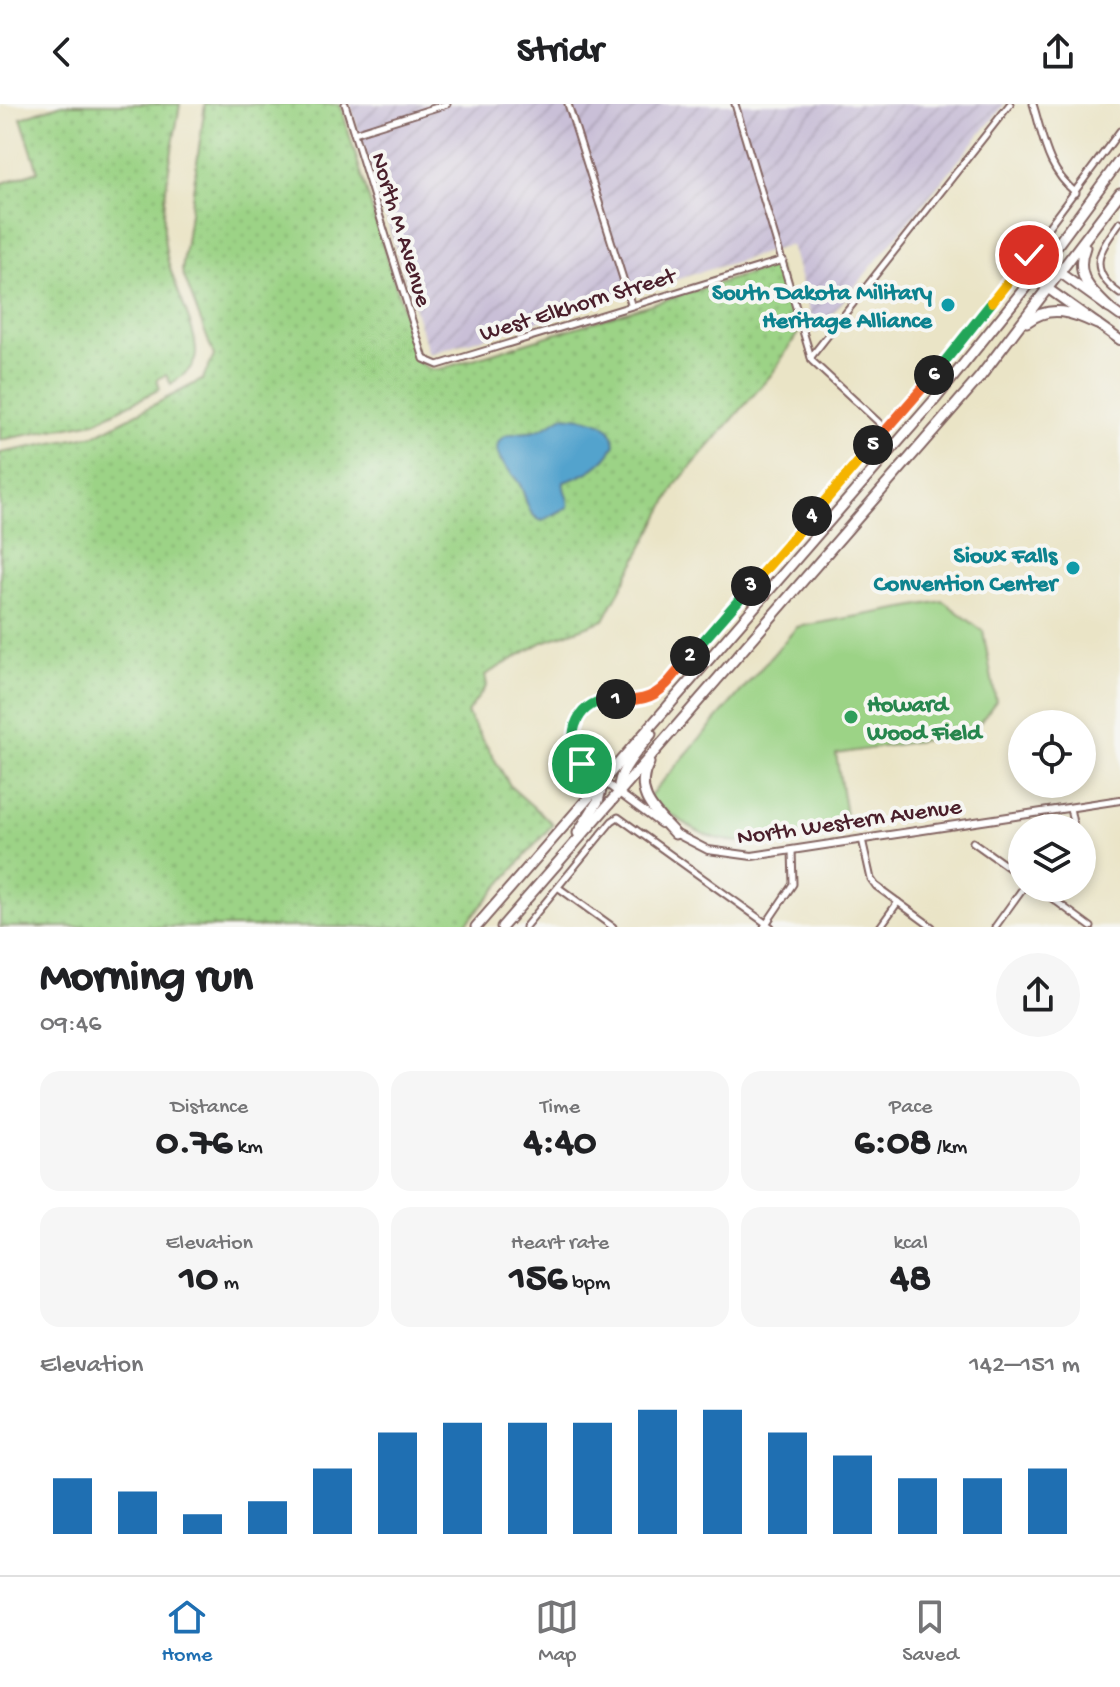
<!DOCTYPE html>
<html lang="en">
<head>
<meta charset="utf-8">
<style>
  :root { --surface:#fff; --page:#f6f6f6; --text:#202124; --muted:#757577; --line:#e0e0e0; --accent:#1f6fb2 }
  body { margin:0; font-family:"Gochi Hand",sans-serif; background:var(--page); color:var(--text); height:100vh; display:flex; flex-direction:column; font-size:30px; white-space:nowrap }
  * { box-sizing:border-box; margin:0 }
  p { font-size:26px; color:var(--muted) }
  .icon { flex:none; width:44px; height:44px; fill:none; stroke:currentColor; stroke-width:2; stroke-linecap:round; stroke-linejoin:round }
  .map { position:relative; height:823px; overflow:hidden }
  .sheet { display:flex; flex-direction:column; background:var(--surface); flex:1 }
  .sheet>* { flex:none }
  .controls { position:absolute; left:1008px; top:606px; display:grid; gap:16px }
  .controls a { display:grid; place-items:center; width:88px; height:88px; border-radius:50%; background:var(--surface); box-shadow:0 4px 12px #0003; font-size:40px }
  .pin { position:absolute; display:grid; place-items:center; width:68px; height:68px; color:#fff; margin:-34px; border:4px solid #fff; border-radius:50%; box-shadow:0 2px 8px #0007 }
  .km { position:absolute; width:40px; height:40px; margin:-20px; border-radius:50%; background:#222; color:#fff; font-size:22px; line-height:40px; text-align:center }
  .round { display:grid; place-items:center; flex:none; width:84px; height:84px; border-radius:42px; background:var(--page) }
  .head { display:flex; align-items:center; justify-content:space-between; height:136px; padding:0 40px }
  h1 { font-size:44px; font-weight:700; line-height:60px }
  .metrics { display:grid; grid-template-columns:repeat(3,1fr); gap:12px; height:136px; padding:8px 40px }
  .metrics div { display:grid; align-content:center; border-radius:20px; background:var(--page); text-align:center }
  .metrics b { font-size:40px; font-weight:700 }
  .metrics small { font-size:22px; font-weight:400 }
  .metrics p { font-size:22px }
  .chart { height:224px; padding:16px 40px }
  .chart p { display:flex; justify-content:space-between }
  .chart svg { width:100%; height:144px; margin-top:8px; stroke:var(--accent); stroke-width:6 }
  header { display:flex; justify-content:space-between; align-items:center; height:104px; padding:0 40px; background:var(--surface); font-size:36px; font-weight:700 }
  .dock { display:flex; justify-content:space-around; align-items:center; height:112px; border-top:2px solid var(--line); background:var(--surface); font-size:22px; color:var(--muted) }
  .dock a { display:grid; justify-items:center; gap:4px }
  .dock .selected { color:var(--accent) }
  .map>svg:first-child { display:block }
  .industrial { fill:url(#industrial-furrows) }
  .grass { fill:url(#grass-dots); stroke:#737958; stroke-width:2 }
  .pitch { fill:#9cd386; stroke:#737958; stroke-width:2 }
  .water { fill:#53a3cd; stroke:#4e617c; stroke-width:2 }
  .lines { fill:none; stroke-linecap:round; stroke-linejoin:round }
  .minor-casing { stroke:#826461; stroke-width:9 }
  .tertiary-casing { stroke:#826461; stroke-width:10 }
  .primary-casing { stroke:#826461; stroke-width:12 }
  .trunk-casing { stroke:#826461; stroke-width:13 }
  .minor { stroke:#fff; stroke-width:5 }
  .tertiary { stroke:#fff; stroke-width:6 }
  .primary { stroke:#fff; stroke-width:8 }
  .trunk { stroke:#fff; stroke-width:9 }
  .split-1-casing { stroke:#fff; stroke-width:16 }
  .split-2-casing { stroke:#fff; stroke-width:16 }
  .split-3-casing { stroke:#fff; stroke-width:16 }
  .split-4-casing { stroke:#fff; stroke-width:16 }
  .split-5-casing { stroke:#fff; stroke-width:16 }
  .split-6-casing { stroke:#fff; stroke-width:16 }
  .split-7-casing { stroke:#fff; stroke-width:16 }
  .split-8-casing { stroke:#fff; stroke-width:16 }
  .split-1 { stroke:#22a559; stroke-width:10 }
  .split-2 { stroke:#f0652b; stroke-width:10 }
  .split-3 { stroke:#22a559; stroke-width:10 }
  .split-4 { stroke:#f5b400; stroke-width:10 }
  .split-5 { stroke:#f5b400; stroke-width:10 }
  .split-6 { stroke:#f0652b; stroke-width:10 }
  .split-7 { stroke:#22a559; stroke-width:10 }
  .split-8 { stroke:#f5b400; stroke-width:10 }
  .culture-dot { fill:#0f9aa8; stroke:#f6f6f2; stroke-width:3 }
  .leisure-dot { fill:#2e9e5b; stroke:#f6f6f2; stroke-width:3 }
  .labels { text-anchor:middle; stroke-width:8; stroke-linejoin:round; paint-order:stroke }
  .street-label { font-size:24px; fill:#4a1f2b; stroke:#f6f6f2 }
  .culture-label { font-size:24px; font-weight:bold; fill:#0d838f; stroke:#f6f6f2; text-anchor:end }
  .leisure-label { font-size:24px; font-weight:bold; fill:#27864d; stroke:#f6f6f2; text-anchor:start }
</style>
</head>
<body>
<header><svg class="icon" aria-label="back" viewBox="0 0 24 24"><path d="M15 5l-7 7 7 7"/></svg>Stridr<svg class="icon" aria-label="share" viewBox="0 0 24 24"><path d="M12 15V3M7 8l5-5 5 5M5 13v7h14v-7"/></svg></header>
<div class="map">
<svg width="1120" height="823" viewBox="0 0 1120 823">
  <defs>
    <pattern id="industrial-furrows" width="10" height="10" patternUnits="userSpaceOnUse" patternTransform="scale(2)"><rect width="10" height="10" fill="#c9bfd7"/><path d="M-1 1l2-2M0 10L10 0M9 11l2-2" fill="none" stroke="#aea4b9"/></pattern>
    <pattern id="grass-dots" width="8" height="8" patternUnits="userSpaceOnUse" patternTransform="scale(2)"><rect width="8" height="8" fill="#9cd386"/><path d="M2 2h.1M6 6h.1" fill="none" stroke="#88b574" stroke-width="1.8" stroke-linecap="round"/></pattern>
  </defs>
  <rect width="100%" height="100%" fill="#f6f6f2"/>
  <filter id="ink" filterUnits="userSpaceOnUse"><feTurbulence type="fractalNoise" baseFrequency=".0125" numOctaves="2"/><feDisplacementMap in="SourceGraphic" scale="16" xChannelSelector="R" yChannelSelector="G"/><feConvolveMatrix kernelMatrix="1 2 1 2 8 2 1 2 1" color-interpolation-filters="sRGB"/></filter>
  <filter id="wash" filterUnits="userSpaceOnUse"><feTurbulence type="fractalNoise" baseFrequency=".006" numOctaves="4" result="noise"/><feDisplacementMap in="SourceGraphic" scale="32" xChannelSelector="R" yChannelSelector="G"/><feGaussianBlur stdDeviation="1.8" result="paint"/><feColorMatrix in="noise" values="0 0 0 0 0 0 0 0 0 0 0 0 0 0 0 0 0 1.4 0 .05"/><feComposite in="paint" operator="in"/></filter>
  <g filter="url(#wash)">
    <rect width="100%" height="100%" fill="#eae4c6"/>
    <path class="industrial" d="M350,0H1005L816,230L791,141L429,250Z"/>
    <g class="grass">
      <path d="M62,0H180C173,46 157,107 167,153C173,182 195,220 196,247C197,263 182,272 171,280L166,271L157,275L160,285L95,318L0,336V80L38,67L21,14Z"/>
      <path d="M205,0H340L417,252C422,263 429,267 441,265L774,162L778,164L798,229L772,270L677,379L604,516L543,538L485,571L487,581L467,609L511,683L553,720L463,823H0V349L95,331L202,276L214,252L182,167Z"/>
    </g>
    <path class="pitch" d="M943,497L983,527L996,597L972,629L836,650L848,724C803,731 750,748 706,731C685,722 667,707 648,694L797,523Z"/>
    <path class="water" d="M563,312C584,314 613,314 615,341C604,361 586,371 564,378C562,387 570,393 568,403L542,417C526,411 527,394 520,381C514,370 501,361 498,350C492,326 522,330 535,327C545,324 554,318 563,312Z"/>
  </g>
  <g filter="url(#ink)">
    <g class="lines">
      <g class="minor-casing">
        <g id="minor">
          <path d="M345,0L424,255L438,261L783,156"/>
          <path d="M568,0L631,200"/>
          <path d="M735,0L812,257L887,326"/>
          <path d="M1033,0C1044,35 1046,64 1076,89"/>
          <path d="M354,29L447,0"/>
          <path d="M1120,118C1100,146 1085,165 1120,190"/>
          <path d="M811,253L1010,0"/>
          <path d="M602,677C582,661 562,640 579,614C585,605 593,598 604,596C629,590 640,606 663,583L969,229L1120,27"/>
          <path d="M1070,704L1074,724"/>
          <path d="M862,735L871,775L876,782L932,823"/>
          <path d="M973,738L1022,773"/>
          <path d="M559,784L613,823"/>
          <path d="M1038,784L1091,823"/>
          <path d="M525,823L612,717L618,713L771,823"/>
          <path d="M764,823L793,780L792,746"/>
          <path d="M880,823L898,798"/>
          <path d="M995,823L1023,784"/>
        </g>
      </g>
      <g class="tertiary-casing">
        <g id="tertiary">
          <path d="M603,677L661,720"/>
          <path d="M673,728L708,746L752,752L1120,696"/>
        </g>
      </g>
      <g class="primary-casing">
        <g id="primary">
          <path d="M1045,158L1120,212"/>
          <path d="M1033,174L1120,236"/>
        </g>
      </g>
      <g class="trunk-casing">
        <g id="trunk">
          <path d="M1085,143C1074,171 1090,186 1109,204"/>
          <path d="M1027,218C1050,200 1072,208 1097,220"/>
          <path d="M649,659C632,689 656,709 675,730"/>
          <path d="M619,689C616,668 639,646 651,630"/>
          <path d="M578,729L598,697L603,678"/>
          <path d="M476,823L937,293L1033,174L1120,56"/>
          <path d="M502,823L980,273L1120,89"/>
        </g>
      </g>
      <use href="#minor" class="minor"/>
      <use href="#tertiary" class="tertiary"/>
      <use href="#primary" class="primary"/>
      <use href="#trunk" class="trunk"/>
    </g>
  </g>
  <g class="lines" filter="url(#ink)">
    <g class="split-1-casing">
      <path id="split-1" d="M582,660C562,631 578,594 616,595"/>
    </g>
    <g class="split-2-casing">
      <path id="split-2" d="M616,595C658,601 665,581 690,552"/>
    </g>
    <g class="split-3-casing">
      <path id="split-3" d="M690,552L751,482"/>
    </g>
    <g class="split-4-casing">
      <path id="split-4" d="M751,482L812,412"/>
    </g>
    <g class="split-5-casing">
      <path id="split-5" d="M812,412L873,341"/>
    </g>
    <g class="split-6-casing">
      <path id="split-6" d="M873,341L934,271"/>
    </g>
    <g class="split-7-casing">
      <path id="split-7" d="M934,271L992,198"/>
    </g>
    <g class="split-8-casing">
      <path id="split-8" d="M992,198L1029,151"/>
    </g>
    <use href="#split-1" class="split-1"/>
    <use href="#split-2" class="split-2"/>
    <use href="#split-3" class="split-3"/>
    <use href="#split-4" class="split-4"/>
    <use href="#split-5" class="split-5"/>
    <use href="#split-6" class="split-6"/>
    <use href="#split-7" class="split-7"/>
    <use href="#split-8" class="split-8"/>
  </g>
  <g class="culture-dot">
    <circle cx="948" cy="201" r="8"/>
    <circle cx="1073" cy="464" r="8"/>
  </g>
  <circle class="leisure-dot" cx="851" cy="613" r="8"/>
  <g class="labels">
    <g class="street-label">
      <text transform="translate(403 125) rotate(73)" y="8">North M Avenue</text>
      <text transform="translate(577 199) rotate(-17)" y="8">West Elkhorn Street</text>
      <text transform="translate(849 716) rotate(-8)" y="8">North Western Avenue</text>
    </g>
    <g class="culture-label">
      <text x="932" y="195">South Dakota Military<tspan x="932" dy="28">Heritage Alliance</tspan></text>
      <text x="1057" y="458">Sioux Falls<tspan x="1057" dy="28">Convention Center</tspan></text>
    </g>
    <g class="leisure-label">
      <text x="867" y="607">Howard<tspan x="867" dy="28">Wood Field</tspan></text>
    </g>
  </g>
</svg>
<div class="controls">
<a><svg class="icon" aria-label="locate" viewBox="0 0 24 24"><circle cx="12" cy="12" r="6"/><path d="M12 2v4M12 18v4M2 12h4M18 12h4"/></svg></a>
<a><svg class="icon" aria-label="layers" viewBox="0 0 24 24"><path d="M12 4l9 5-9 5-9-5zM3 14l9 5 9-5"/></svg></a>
</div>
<div class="pin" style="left:582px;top:660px;background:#1e9e55"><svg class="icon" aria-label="arrive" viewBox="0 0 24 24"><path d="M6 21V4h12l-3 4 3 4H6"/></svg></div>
<div class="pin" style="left:1029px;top:151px;background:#d93025"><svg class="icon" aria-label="check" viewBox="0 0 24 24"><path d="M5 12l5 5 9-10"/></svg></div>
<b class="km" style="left:616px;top:595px">1</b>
<b class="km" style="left:690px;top:552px">2</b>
<b class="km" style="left:751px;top:482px">3</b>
<b class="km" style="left:812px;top:412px">4</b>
<b class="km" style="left:873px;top:341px">5</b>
<b class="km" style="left:934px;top:271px">6</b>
</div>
<section class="sheet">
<div class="head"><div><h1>Morning run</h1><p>09:46</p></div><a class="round"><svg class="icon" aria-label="share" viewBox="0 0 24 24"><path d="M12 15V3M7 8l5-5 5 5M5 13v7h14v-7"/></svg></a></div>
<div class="metrics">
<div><p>Distance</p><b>0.76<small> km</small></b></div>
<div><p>Time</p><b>4:40</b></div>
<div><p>Pace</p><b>6:08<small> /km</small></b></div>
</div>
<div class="metrics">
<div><p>Elevation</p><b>10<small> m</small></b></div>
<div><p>Heart rate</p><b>156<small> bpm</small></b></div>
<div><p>kcal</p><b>48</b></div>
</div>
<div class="chart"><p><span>Elevation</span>142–151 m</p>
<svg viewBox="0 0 160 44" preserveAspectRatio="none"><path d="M5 44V27M15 44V31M25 44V38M35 44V34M45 44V24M55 44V13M65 44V10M75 44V10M85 44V10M95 44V6M105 44V6M115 44V13M125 44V20M135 44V27M145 44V27M155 44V24"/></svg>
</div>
</section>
<nav class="dock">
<a class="selected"><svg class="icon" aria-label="home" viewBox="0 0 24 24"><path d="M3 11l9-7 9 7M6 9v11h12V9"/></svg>Home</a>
<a><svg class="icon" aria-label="map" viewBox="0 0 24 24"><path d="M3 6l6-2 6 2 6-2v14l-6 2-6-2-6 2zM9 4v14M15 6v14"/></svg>Map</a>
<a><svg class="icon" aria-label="saved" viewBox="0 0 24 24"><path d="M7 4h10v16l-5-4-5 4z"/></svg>Saved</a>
</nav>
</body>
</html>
